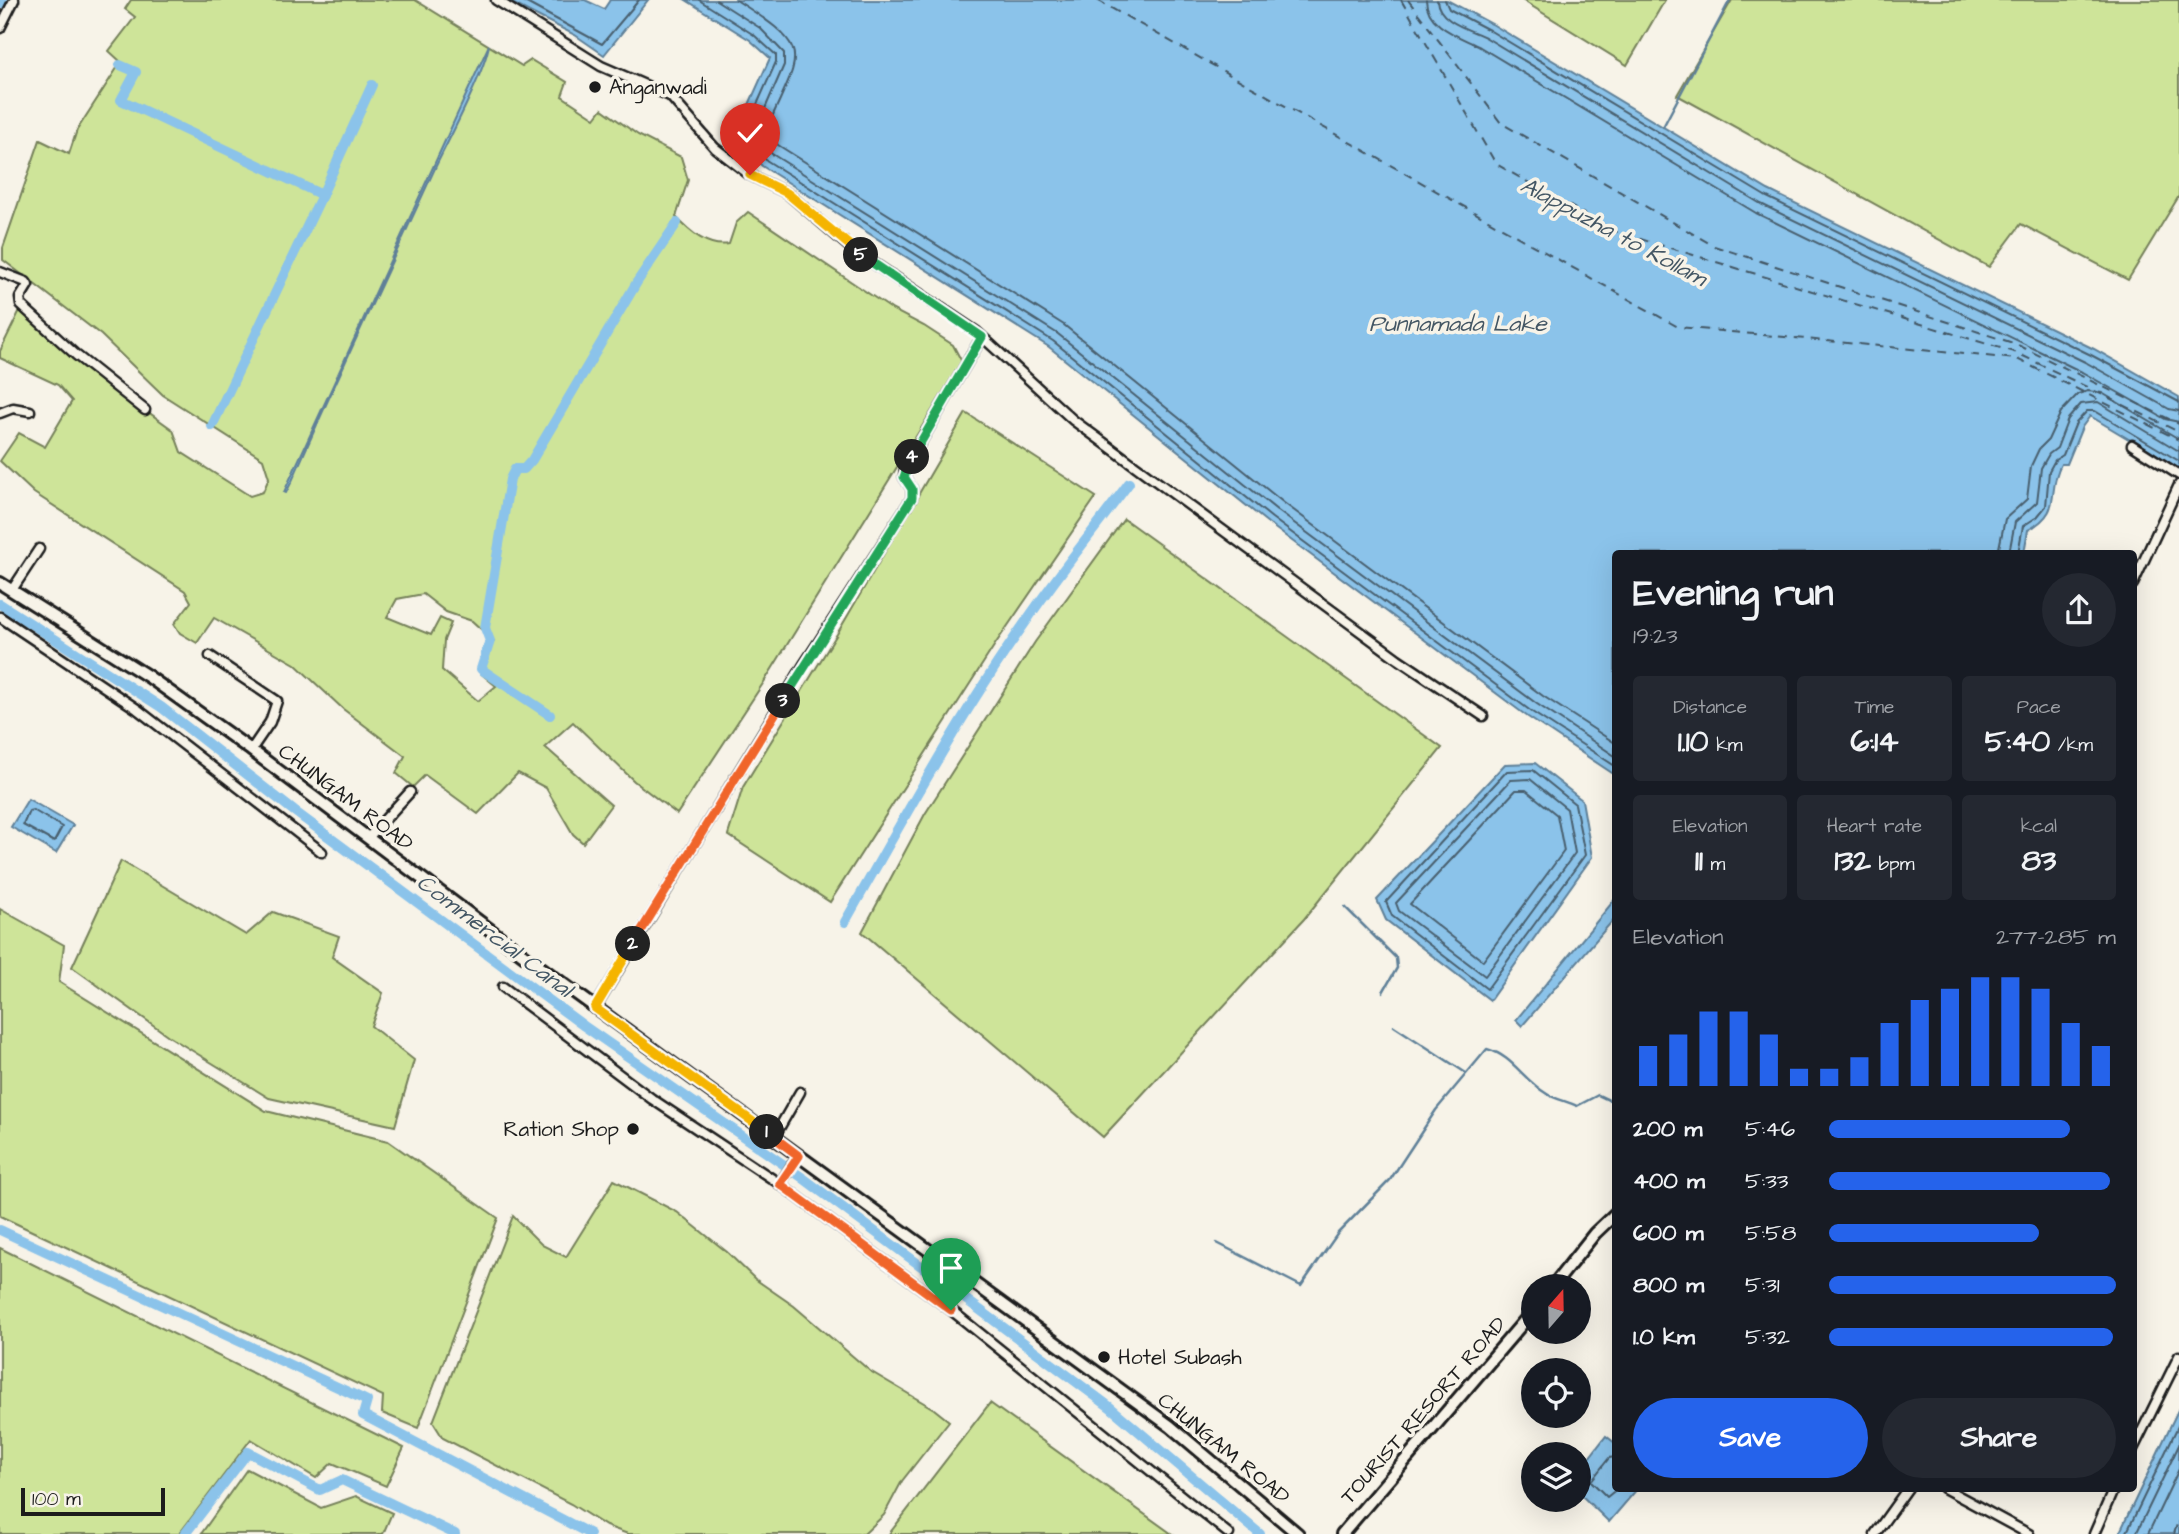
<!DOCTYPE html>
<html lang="en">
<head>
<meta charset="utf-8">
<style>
  :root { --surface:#171b24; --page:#242831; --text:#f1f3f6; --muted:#9ea1a6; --accent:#2563eb }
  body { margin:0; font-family:"Architects Daughter",sans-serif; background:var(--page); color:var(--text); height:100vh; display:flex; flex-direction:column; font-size:26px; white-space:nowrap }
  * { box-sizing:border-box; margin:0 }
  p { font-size:23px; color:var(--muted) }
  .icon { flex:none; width:38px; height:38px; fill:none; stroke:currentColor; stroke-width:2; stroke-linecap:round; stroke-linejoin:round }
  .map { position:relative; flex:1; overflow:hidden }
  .panel { position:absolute; left:1612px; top:550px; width:525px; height:942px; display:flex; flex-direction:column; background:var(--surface); border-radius:7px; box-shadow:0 7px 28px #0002 }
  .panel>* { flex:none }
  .needle { width:46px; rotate:20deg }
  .controls { position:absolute; left:1521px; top:1274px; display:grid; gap:14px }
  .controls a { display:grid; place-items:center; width:70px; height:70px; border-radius:50%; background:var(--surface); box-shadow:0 7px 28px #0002; font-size:35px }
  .scale { position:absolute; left:21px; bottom:18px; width:144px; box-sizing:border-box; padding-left:7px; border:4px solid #1c1c1c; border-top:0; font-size:19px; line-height:24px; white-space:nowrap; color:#1c1c1c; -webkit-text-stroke:5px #f7f3e8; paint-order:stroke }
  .pin { position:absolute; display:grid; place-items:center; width:60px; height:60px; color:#fff; margin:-72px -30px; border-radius:50% 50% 50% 0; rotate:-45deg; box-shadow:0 0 7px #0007 }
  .pin .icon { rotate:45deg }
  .km { position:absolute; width:35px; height:35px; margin:-18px; border-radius:50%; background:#222; color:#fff; font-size:19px; line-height:35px; text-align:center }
  .round { display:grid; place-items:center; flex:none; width:74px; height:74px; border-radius:37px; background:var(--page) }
  .headline { display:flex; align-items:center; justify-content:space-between; height:119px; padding:0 21px }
  h1 { font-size:38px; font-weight:700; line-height:52px }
  .stats { display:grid; grid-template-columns:repeat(3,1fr); gap:10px; height:119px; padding:7px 21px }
  .stats div { display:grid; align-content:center; border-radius:7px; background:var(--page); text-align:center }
  .stats b { font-size:30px; font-weight:700 }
  .stats small { font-size:19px; font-weight:400 }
  .stats p { font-size:19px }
  .chart { height:196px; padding:14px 21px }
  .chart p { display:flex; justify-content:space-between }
  .chart svg { width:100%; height:126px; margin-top:7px; stroke:var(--accent); stroke-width:6 }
  .cta { display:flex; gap:14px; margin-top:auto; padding:14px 21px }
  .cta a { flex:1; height:80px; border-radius:42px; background:var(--accent); color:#fff; font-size:28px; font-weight:700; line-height:80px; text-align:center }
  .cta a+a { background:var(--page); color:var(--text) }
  ul { padding:0 21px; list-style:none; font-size:23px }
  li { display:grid; grid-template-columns:112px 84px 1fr; align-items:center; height:52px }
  li i { height:18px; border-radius:9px; background:var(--accent) }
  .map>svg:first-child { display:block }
  .green { fill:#cee499; stroke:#75805a; stroke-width:2; fill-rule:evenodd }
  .water { fill:#8bc3ea; stroke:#5f8098; stroke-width:2 }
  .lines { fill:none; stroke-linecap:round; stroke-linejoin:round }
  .shore { stroke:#485f6e; stroke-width:2 }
  .stream { stroke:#5f8098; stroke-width:2.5 }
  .canal { stroke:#8bc3ea; stroke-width:10 }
  .ferry { stroke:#435664; stroke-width:2; stroke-dasharray:9 7; stroke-linecap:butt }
  .street-casing { stroke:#1c1c1c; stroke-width:13 }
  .secondary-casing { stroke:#1c1c1c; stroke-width:16 }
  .street { stroke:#f7f3e8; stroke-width:8 }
  .secondary { stroke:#f7f3e8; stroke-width:10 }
  .split-1-casing { stroke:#fff; stroke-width:14 }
  .split-2-casing { stroke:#fff; stroke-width:14 }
  .split-3-casing { stroke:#fff; stroke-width:14 }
  .split-4-casing { stroke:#fff; stroke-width:14 }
  .split-5-casing { stroke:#fff; stroke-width:14 }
  .split-6-casing { stroke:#fff; stroke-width:14 }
  .split-1 { stroke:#f0652b; stroke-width:9 }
  .split-2 { stroke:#f5b400; stroke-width:9 }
  .split-3 { stroke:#f0652b; stroke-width:9 }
  .split-4 { stroke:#22a559; stroke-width:9 }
  .split-5 { stroke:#22a559; stroke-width:9 }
  .split-6 { stroke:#f5b400; stroke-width:9 }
  .poi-dot { fill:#1c1c1c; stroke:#f7f3e8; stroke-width:2.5 }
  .labels { text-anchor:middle; stroke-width:7; stroke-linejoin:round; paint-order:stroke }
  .poi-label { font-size:21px; fill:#1c1c1c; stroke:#f7f3e8; text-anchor:start }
  .street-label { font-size:21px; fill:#1c1c1c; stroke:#f7f3e8 }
  .water-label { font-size:23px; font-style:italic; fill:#435664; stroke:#f7f3e8 }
</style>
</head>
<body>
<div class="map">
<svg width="2179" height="1534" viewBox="0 0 2179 1534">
  <rect width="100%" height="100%" fill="#f7f3e8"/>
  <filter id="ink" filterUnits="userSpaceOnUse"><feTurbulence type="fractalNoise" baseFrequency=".0143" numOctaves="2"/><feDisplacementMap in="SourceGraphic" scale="14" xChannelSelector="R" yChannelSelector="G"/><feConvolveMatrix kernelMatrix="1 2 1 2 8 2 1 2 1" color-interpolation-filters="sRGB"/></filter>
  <g filter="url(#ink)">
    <g class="green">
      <path d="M131,0H415L522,66L531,60L567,82L562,96L595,118L602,109L638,135L681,157L688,180L676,217C690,232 708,248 729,244L736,223L748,212L893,310L924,326L953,345L962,362L764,682L677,814L634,781L573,722L545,747L611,805L583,843L573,834L546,788L518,773L478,814L425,775L413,787L396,773L405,756L343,709L295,664L214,618L197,643L180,633L174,624L191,602L185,591L34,493L0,461L19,433L45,447L72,401L58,385L0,358V351L21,308L108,383L173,430L181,452L250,496L263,492L269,478L263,459L163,395L101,335L3,260V248L40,140L69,154L77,130L121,62L109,51L135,17L125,9ZM423,594L446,612L472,621L494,641L479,672L496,686L478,701L442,670L444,640L451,623L440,618L431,635L387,617L397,599Z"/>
      <path d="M1522,0H1665L1627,65Z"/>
      <path d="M1732,0H2179V196L2128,280L2021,224L1989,267L1677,95Z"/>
      <path d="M966,413L1096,497L996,643L830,902L728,835L743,787L837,634Z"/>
      <path d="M1124,519L1442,748L1304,919L1103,1137L862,932L925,814L1035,642Z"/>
      <path d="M121,861L246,935L273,912L339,936L332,957L383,993L371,1026L414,1060L395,1126L269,1098L170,1037L72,967Z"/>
      <path d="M0,909L64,945L59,982L266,1111L388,1141L498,1218L418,1428L382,1413L383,1396L0,1216Z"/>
      <path d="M614,1180L677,1212L727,1252L755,1279L794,1306L870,1371L934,1409L949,1421L902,1481L884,1515L864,1534H628L606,1526L571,1504L443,1438L433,1422L513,1216L542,1245L566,1257Z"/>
      <path d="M0,1248L404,1448L386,1486L332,1463L316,1478L251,1439L179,1534H0Z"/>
      <path d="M990,1403L1172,1534H889Z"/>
      <path d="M247,1469L321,1508L356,1496L392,1513L383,1534H201Z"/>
    </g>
    <g class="water">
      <path d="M506,0H585L604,9L610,0H648L604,55L575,35Z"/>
      <path d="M686,0H1447L1492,24L1768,190L2094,349L2179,397V469L2090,416L2082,427L2067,464H2061C2046,492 2064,511 2028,530L2024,553H1615V775L1528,717L1268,523L1049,347L762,166L734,138L770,58L750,40Z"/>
      <path d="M489,45C484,73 450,137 436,166C388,271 338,375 292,481L286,493L284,492Z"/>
      <path d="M1535,763L1582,800L1592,857L1490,1000L1386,920L1377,900L1505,764Z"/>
      <path d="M28,799L73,825L56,853L11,827Z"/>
      <path d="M1615,899V918L1522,1026L1516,1020Z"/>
      <path d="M2179,1408V1534H2119Z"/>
      <path d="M1606,1436L1615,1443V1488H1638L1609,1522L1578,1492L1579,1471Z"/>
    </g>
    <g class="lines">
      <g class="shore">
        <path d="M521,0L602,44L639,0"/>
        <path d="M699,0L754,35L776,55V62L743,136L766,160L1053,341L1272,518L1532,712L1615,766"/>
        <path d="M716,0L760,28L784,53V65L754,134L772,154L1058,334L1278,511L1537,704L1615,756"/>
        <path d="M736,0C818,52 799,52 766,131L778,145L1064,325L1284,503L1543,696L1615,743"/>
        <path d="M1426,0C1427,27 1459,36 1480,47L1756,213L2082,372L2165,419L2179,422"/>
        <path d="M1437,0C1438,21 1468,29 1485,37L1761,204L2087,363L2169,409L2179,411"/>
        <path d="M1445,0L1449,9L1489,30L1765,196L2091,355L2179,402"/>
        <path d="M1998,553L2005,519L2027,499L2031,466L2039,449L2048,440L2061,412L2078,394L2088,391L2102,393L2179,439"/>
        <path d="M2009,553L2015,522L2037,502L2041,468L2049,454L2057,448L2068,419L2081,404L2098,402L2179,451"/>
        <path d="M2018,553L2023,526L2037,517L2046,506L2049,471L2055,460L2063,455L2076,423L2087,411H2095L2179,461"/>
        <path d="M1533,770L1575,804L1585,855L1487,989L1392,916L1386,902L1507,771Z"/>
        <path d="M1530,779L1567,809L1575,853L1485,976L1399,911L1396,903L1511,780Z"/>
        <path d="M1516,790H1526L1557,815L1564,851L1483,961L1410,904Z"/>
        <path d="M33,810L62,827L54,842L23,825L29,811Z"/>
        <path d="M1615,1457L1609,1458L1591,1481L1607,1497L1618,1488"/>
        <path d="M2126,1534L2179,1424"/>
        <path d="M2136,1534L2179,1445"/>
        <path d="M2148,1534L2179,1469"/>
      </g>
      <g class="stream">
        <path d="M1663,127L1730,0"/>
        <path d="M1345,907L1396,958L1397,968L1383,992"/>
        <path d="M1394,1026L1466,1073"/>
        <path d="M1217,1243L1301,1286L1338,1233L1390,1180L1436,1110L1487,1049C1513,1056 1522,1079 1547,1094C1557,1100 1567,1101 1577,1106L1598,1095L1615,1103"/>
      </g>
      <g class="canal">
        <path d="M0,4L2,0"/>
        <path d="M120,65L136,72L121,100L322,195L372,85"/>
        <path d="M212,426L322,195"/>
        <path d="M0,604L161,707L294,811L584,1026L803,1178L1110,1407L1260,1534"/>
        <path d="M550,715L481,669L490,641L485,628L510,479L515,469H524L532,460L637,282L677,223"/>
        <path d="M845,922C903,820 959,716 1027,620C1059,573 1095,529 1129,483"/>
        <path d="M0,1230L361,1398L367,1401L363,1415L590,1534"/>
        <path d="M185,1534L248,1452L320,1490L342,1480L455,1534"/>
      </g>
      <g class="ferry">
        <path d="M1097,0L1678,327L2017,359L2179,440"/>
        <path d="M1401,0L1496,164L1614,231L2017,353L2179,432"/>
        <path d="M1408,0L1501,123L1714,246L2016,344L2179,424"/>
        <path d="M2174,1534L2179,1518"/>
      </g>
      <g class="street-casing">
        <g id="street">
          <path d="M496,0L601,66L670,96L715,148L750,175L787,193L851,248L977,332L1073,420L1398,659L1483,716"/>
          <path d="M0,28L14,0"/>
          <path d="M0,272L26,282L28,285L20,298L21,305L76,355L145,410"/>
          <path d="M0,413L13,408L30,411"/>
          <path d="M2132,445L2179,475"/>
          <path d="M2133,584L2179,485"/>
          <path d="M12,590L39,549"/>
          <path d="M0,617L137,709L322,852"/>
          <path d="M210,656L277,701L270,722L251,750"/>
          <path d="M368,838L410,792"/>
          <path d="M503,987L652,1099L780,1184L951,1310L1229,1534"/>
          <path d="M595,1008L805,663L912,498V489L904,477L905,469L982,337"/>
          <path d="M774,1137L800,1092"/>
          <path d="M780,1184L798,1156"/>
          <path d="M2133,1449L2179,1356"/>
          <path d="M1944,1488L2029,1534"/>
          <path d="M1875,1534L1908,1488"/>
          <path d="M2094,1534L2114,1488"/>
        </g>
      </g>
      <g class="secondary-casing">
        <g id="secondary">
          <path d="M0,583L149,677L251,750L533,962L1170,1426L1298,1534"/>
          <path d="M1553,1286L1595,1233L1615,1214"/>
          <path d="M1342,1534L1533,1311"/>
        </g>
      </g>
      <use href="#street" class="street"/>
      <use href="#secondary" class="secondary"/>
    </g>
  </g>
  <g class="lines" filter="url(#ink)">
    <g class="split-1-casing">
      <path id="split-1" d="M767,1132L799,1156L780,1184L951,1310"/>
    </g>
    <g class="split-2-casing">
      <path id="split-2" d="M633,944L595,1008L767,1132"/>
    </g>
    <g class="split-3-casing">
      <path id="split-3" d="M633,944L783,701"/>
    </g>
    <g class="split-4-casing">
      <path id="split-4" d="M783,701L912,498V489L904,477L912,457"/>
    </g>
    <g class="split-5-casing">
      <path id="split-5" d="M861,255L982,337L912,457"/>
    </g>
    <g class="split-6-casing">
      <path id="split-6" d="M750,175L787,193L861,255"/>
    </g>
    <use href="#split-1" class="split-1"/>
    <use href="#split-2" class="split-2"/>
    <use href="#split-3" class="split-3"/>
    <use href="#split-4" class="split-4"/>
    <use href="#split-5" class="split-5"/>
    <use href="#split-6" class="split-6"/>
  </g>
  <g class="poi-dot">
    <circle cx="595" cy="87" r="7"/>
    <circle cx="633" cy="1129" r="7"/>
    <circle cx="1104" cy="1357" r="7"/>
  </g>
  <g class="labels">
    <g class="poi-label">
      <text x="609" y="94">Anganwadi</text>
      <text x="619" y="1136" text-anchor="end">Ration Shop</text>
      <text x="1118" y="1364">Hotel Subash</text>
    </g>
    <g class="street-label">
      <text transform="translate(346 797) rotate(37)" y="7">CHUNGAM ROAD</text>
      <text transform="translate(1423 1410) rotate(-49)" y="7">TOURIST RESORT ROAD</text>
      <text transform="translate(1224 1448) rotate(39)" y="7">CHUNGAM ROAD</text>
    </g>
    <g class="water-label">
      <text transform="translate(1614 231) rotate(28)" y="8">Alappuzha to Kollam</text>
      <text x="1458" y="331">Punnamada Lake</text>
      <text transform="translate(495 935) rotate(37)" y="8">Commercial Canal</text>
    </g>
  </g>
</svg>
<div class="controls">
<a><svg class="needle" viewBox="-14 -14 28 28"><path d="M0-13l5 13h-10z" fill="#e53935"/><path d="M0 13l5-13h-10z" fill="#9ea1a6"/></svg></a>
<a><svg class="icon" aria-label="locate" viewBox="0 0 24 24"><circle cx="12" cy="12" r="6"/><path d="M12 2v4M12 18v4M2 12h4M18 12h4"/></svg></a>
<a><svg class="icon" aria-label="layers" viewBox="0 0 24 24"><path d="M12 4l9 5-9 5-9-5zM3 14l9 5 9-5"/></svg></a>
</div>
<div class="scale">100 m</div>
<div class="pin" style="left:951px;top:1310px;background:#1e9e55"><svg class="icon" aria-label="arrive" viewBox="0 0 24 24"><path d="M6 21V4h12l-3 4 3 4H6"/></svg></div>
<div class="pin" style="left:750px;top:175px;background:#d93025"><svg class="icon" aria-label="check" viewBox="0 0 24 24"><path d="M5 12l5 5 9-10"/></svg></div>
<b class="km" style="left:767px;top:1132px">1</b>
<b class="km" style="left:633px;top:944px">2</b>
<b class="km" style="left:783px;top:701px">3</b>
<b class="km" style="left:912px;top:457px">4</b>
<b class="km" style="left:861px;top:255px">5</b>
<section class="panel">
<div class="headline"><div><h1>Evening run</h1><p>19:23</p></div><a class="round"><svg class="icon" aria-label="share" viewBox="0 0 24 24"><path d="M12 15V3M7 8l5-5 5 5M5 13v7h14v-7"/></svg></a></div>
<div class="stats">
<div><p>Distance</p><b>1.10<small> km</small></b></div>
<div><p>Time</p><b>6:14</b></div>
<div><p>Pace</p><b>5:40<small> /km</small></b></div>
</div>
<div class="stats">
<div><p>Elevation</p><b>11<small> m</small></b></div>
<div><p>Heart rate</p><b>132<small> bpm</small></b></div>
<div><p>kcal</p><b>83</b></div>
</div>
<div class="chart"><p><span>Elevation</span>277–285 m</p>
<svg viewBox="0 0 160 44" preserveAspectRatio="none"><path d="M5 44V30M15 44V26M25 44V18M35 44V18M45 44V26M55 44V38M65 44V38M75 44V34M85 44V22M95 44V14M105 44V10M115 44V6M125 44V6M135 44V10M145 44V22M155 44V30"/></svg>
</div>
<ul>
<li><b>200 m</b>5:46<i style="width:84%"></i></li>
<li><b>400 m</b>5:33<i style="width:98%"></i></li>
<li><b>600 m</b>5:58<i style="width:73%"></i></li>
<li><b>800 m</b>5:31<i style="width:100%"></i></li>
<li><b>1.0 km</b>5:32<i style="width:99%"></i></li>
</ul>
<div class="cta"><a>Save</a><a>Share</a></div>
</section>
</div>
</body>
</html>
